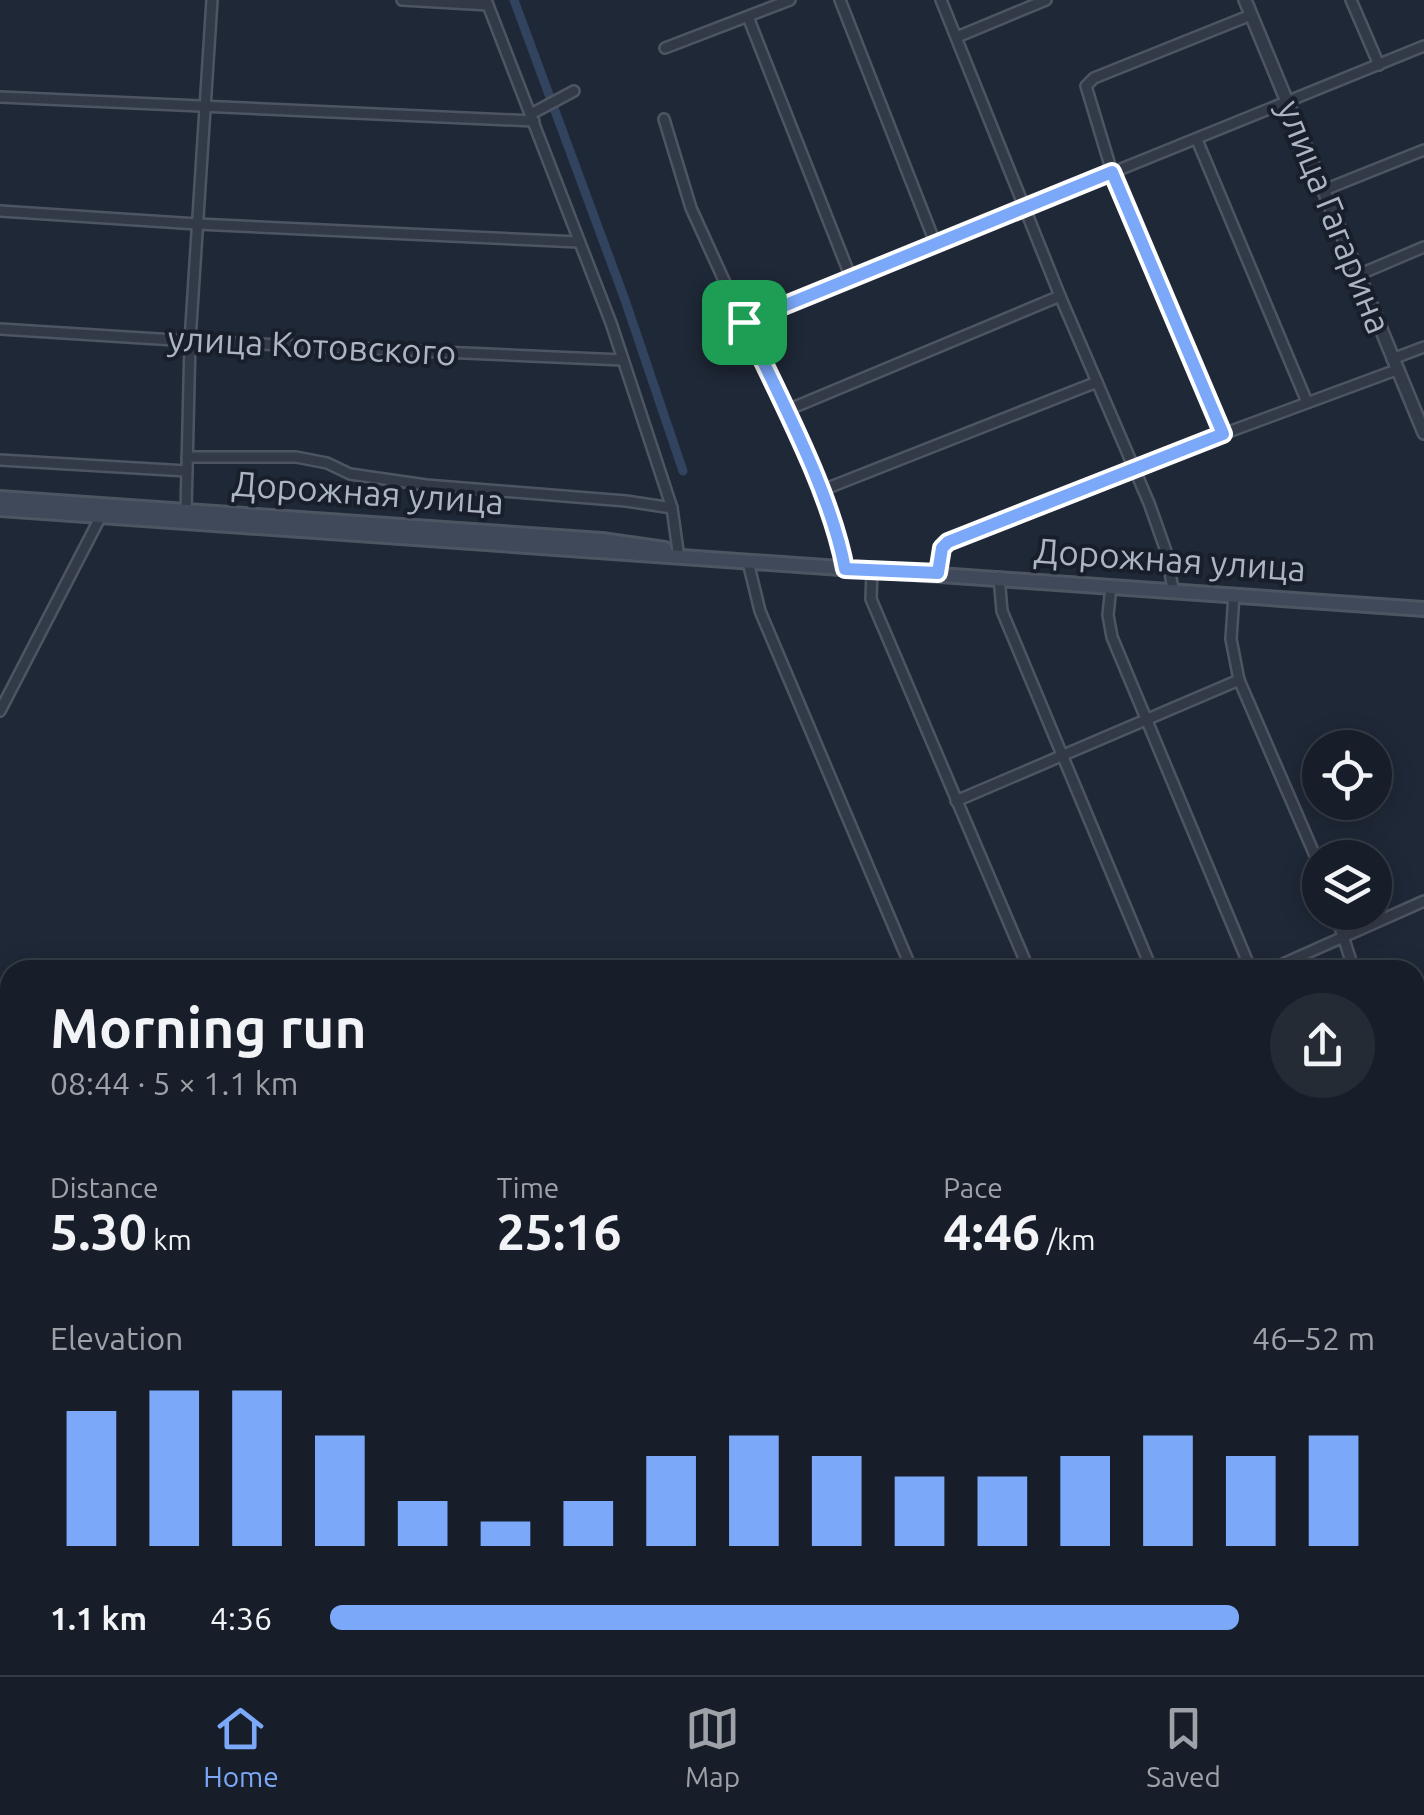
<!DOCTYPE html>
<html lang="en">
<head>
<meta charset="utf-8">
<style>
  :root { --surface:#171e29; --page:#242b35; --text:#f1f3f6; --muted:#9ea2a8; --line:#363c46; --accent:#7ca8f9 }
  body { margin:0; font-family:Ubuntu,sans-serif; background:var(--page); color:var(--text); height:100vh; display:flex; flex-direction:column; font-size:38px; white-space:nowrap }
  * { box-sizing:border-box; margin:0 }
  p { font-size:32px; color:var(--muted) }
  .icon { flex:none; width:55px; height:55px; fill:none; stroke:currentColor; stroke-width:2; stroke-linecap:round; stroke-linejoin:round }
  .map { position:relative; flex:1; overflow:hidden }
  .drawer { position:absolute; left:0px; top:960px; width:1425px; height:715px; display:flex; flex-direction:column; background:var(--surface); border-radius:30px 30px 0 0; box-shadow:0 5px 25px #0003,0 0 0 2px var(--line) }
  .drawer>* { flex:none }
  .controls { position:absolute; left:1302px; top:730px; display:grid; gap:20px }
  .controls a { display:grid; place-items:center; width:90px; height:90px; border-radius:50%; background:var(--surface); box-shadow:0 5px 25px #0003,0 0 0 2px var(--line); font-size:50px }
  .pin { position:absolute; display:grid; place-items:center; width:85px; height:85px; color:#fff; margin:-42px; border-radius:20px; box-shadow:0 5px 15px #0006 }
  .round { display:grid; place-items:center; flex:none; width:105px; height:105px; border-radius:52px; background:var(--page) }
  .headline { display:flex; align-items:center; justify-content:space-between; height:170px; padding:0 50px }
  h1 { font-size:55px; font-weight:700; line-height:75px }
  .stats { display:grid; grid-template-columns:repeat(3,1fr); gap:15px; height:170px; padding:10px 50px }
  .stats div { display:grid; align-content:center }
  .stats b { font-size:50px; font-weight:700 }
  .stats small { font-size:28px; font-weight:400 }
  .stats p { font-size:28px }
  .chart { height:280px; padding:20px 50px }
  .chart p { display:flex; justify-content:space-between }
  .chart svg { width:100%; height:180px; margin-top:10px; stroke:var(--accent); stroke-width:6 }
  ul { padding:0 50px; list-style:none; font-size:32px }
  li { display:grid; grid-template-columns:160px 120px 1fr; align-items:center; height:75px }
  li i { height:25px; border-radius:12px; background:var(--accent) }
  .menu { display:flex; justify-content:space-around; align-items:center; height:140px; border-top:2px solid var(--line); background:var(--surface); font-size:28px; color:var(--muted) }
  .menu a { display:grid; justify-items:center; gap:5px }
  .menu .active { color:var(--accent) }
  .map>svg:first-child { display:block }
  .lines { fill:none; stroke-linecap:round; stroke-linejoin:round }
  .canal { stroke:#32435f; stroke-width:9 }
  .minor-casing { stroke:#4d5562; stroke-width:14 }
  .tertiary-casing { stroke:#4d5562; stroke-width:16 }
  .secondary-casing { stroke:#4d5562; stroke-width:18 }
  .minor { stroke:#333a47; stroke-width:9 }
  .tertiary { stroke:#333a47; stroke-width:11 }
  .secondary { stroke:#40495a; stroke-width:12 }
  .route-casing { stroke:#fff; stroke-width:20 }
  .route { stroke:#7ca8f9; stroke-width:12 }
  .labels { text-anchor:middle; stroke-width:8; stroke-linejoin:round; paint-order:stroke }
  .street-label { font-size:35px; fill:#acb5c4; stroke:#181f2b }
</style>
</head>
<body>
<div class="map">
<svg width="1424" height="1675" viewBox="0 0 1424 1675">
  <rect width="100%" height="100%" fill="#1f2837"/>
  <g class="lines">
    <path class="canal" d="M514,0L625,300L683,471"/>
    <g class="minor-casing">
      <g id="minor">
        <path d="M402,0L488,5"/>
        <path d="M486,0L611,323L672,508L678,551"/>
        <path d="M840,0L936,245"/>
        <path d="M941,0L1060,296L1149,503L1166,551L1173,589"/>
        <path d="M1351,0L1379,65"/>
        <path d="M748,17L851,278"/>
        <path d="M957,37L1046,0"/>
        <path d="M665,48L790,0"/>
        <path d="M0,97L534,121"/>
        <path d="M531,114L574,91"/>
        <path d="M664,119L691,208L820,491L839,540L845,569"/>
        <path d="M1197,140L1307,402"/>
        <path d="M1324,190L1424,150"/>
        <path d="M0,211L197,224L579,242"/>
        <path d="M1358,275L1424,247"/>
        <path d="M744,322L1424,46"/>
        <path d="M0,329L190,341L623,360"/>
        <path d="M1392,359L1424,347"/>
        <path d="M785,411L1060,296"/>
        <path d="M1223,434L1112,172L1086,86L1094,78L1251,15"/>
        <path d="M187,457H296L327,463L350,474L426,485L626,501L672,508"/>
        <path d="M0,460L187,471"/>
        <path d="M820,491L1097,382"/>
        <path d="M186,511L190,341L212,0"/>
        <path d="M748,562L760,611L912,970"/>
        <path d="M872,570L871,599L1029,970"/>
        <path d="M938,573L942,548L948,542L1223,434L1396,370"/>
        <path d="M999,577L1002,611L1152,970"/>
        <path d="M1111,586L1108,615L1112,637L1251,970"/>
        <path d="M1234,594L1231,639L1239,680L1320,867"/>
        <path d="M0,711L102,514"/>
        <path d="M956,801L1239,680"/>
        <path d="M1335,912L1354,970"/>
        <path d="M1269,970L1424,901"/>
        <path d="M1415,1127L1424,1149"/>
        <path d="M1415,1209L1424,1206"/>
        <path d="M0,1235L10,1245"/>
        <path d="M1415,1311L1424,1308"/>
        <path d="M1415,1411L1424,1407"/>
        <path d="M1415,1515L1424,1511"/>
        <path d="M1415,1542L1424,1551"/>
        <path d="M1415,1618L1424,1638"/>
        <path d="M923,1665L924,1675"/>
        <path d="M1316,1665L1320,1675"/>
      </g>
    </g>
    <g class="tertiary-casing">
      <path id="tertiary" d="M1245,0L1424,433"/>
    </g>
    <g class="secondary-casing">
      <g id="secondary">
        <path d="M0,498L602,540L665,549"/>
        <path d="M0,509L1424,609"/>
      </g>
    </g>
    <use href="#minor" class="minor"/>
    <use href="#tertiary" class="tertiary"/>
    <use href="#secondary" class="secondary"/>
  </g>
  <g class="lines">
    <g class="route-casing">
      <path id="route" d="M1112,172L1223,434L948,542L942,548L938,573L845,569C831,492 778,394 744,322Z"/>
    </g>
    <use href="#route" class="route"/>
  </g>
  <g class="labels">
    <g class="street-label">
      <text transform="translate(1334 217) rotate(68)" y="12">улица Гагарина</text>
      <text transform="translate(312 346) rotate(3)" y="12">улица Котовского</text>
      <text transform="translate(368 493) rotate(4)" y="12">Дорожная улица</text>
      <text transform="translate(1170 560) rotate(4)" y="12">Дорожная улица</text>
    </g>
  </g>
</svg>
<div class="controls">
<a><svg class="icon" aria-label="locate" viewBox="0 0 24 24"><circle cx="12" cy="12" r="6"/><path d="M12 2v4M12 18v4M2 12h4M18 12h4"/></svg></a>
<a><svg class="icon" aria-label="layers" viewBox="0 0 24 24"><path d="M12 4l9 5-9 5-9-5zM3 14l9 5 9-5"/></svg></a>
</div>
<div class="pin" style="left:744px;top:322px;background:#1e9e55"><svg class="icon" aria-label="arrive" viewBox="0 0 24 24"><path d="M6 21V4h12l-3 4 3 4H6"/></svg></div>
<section class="drawer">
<div class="headline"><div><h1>Morning run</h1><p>08:44 · 5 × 1.1 km</p></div><a class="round"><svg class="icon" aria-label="share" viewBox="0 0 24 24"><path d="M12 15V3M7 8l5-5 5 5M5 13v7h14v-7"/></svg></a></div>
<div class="stats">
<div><p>Distance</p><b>5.30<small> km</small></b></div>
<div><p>Time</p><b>25:16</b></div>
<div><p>Pace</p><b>4:46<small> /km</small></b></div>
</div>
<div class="chart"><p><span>Elevation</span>46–52 m</p>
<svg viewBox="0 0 160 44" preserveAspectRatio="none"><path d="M5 44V11M15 44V6M25 44V6M35 44V17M45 44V33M55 44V38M65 44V33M75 44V22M85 44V17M95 44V22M105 44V27M115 44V27M125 44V22M135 44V17M145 44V22M155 44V17"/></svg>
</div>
<ul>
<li><b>1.1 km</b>4:36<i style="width:87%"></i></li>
</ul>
</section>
</div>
<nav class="menu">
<a class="active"><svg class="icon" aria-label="home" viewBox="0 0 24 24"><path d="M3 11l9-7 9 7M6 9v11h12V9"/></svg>Home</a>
<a><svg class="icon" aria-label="map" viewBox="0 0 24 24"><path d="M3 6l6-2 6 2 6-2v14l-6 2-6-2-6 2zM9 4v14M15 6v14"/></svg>Map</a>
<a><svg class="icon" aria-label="saved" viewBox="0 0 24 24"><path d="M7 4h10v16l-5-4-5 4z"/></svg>Saved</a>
</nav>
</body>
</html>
